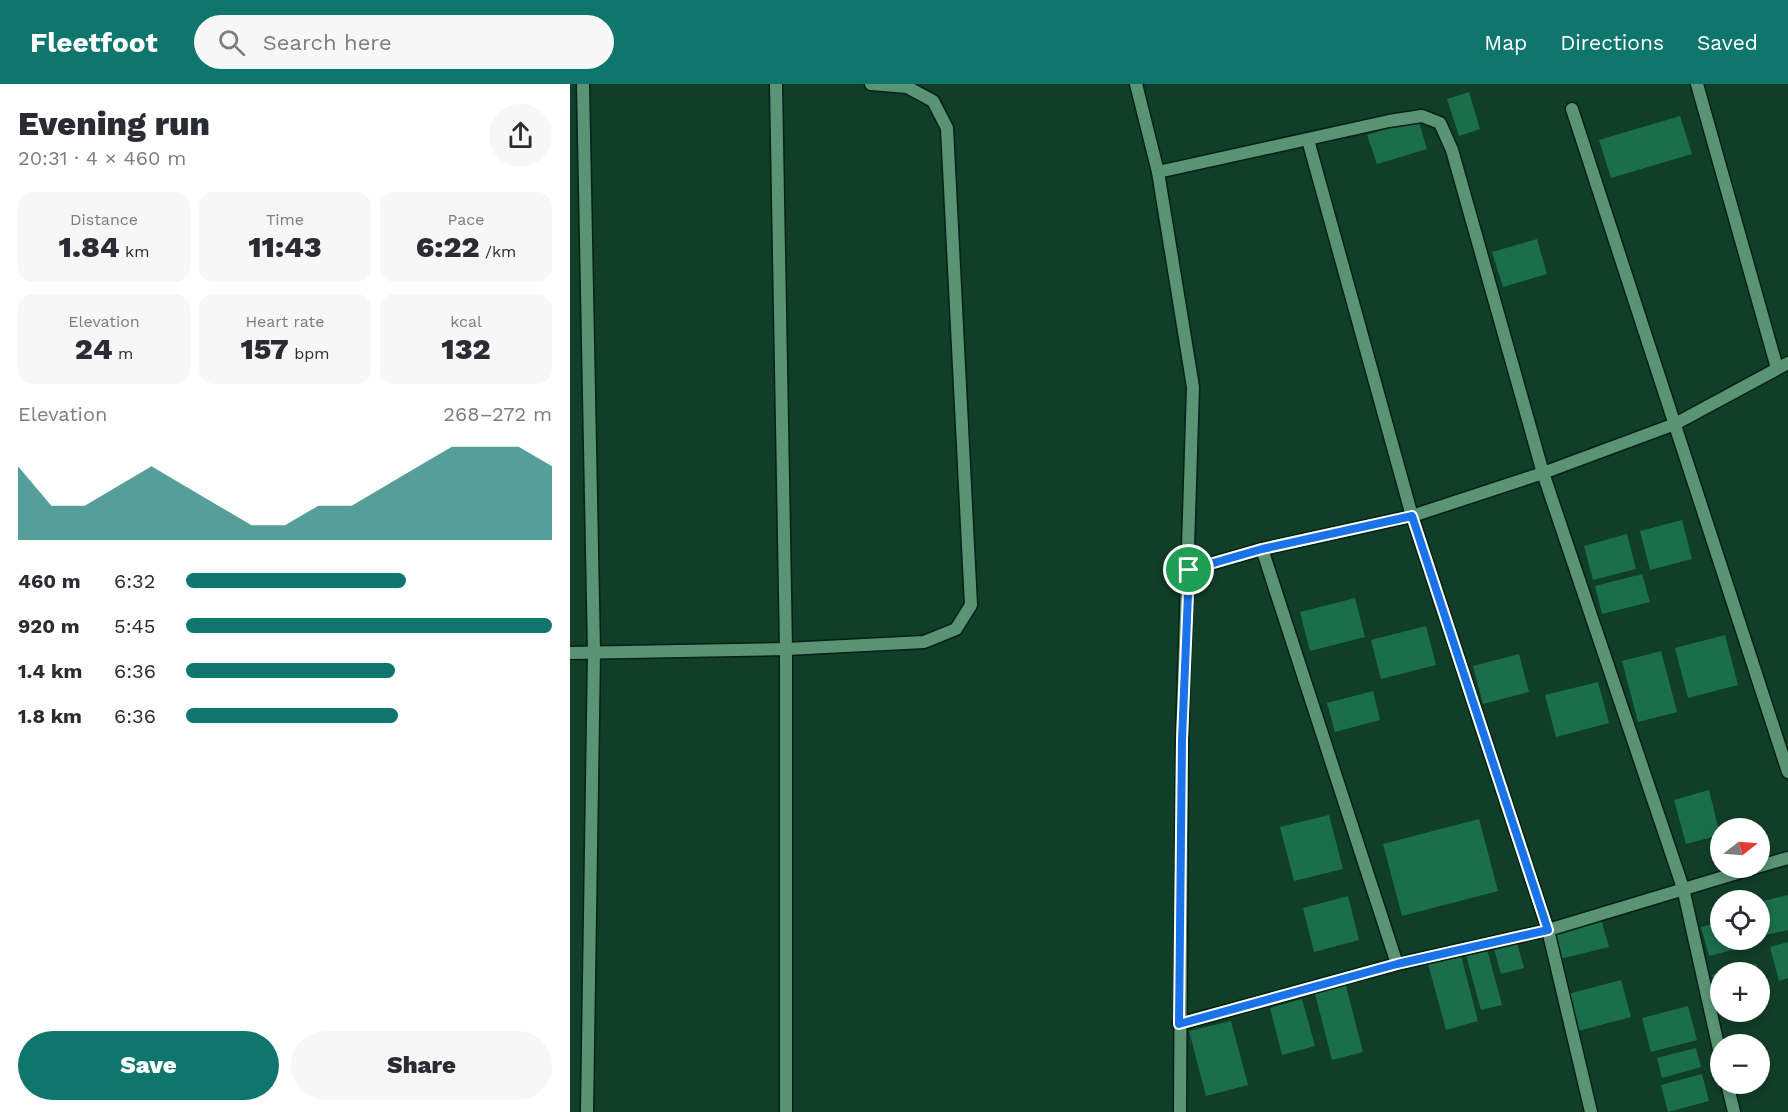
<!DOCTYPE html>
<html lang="en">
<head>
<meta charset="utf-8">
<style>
  :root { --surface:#fff; --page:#f7f7f7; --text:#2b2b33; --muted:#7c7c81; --accent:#0f766e }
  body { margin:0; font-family:"Work Sans",sans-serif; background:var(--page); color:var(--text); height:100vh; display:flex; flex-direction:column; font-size:22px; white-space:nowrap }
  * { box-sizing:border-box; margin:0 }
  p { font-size:20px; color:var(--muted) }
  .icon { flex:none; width:33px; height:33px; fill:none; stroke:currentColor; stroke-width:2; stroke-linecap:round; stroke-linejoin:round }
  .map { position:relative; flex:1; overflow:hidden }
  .sheet { display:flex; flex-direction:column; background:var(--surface); width:570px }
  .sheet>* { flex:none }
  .needle { width:39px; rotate:73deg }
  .fabs { position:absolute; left:1140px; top:734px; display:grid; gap:12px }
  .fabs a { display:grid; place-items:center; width:60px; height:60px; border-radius:50%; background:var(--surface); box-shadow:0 3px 9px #0003; font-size:30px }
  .pin { position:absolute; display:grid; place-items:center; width:51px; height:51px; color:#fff; margin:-26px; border:3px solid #fff; border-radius:50%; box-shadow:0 2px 6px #0007 }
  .round { display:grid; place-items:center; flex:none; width:63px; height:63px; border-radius:32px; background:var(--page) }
  .summary { display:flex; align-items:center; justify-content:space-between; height:102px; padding:0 18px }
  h1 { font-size:33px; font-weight:800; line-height:45px }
  .metrics { display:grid; grid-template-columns:repeat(3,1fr); gap:9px; height:102px; padding:6px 18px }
  .metrics div { display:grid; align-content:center; border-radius:15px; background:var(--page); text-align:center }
  .metrics b { font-size:30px; font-weight:800 }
  .metrics small { font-size:16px; font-weight:400 }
  .metrics p { font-size:16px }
  .chart { height:168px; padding:12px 18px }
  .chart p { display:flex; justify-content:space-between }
  .chart svg { width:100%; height:108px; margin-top:6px; fill:var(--accent); opacity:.7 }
  .primary-button { display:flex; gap:12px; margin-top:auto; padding:12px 18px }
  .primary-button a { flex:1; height:69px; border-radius:36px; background:var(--accent); color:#fff; font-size:24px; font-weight:800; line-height:69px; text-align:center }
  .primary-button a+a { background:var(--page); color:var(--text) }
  ul { padding:0 18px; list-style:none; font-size:20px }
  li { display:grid; grid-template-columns:96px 72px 1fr; align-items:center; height:45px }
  li i { height:15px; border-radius:8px; background:var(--accent) }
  header { display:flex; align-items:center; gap:36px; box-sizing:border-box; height:84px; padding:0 30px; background:var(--accent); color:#fff }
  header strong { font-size:28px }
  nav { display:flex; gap:33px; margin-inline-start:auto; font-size:21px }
  .search { width:420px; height:54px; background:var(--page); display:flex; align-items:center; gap:15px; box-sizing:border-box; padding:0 21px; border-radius:33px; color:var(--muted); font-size:22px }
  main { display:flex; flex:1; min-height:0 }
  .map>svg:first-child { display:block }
  .building { fill:#1a6e49 }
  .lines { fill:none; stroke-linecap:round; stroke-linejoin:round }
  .street-casing { stroke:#032214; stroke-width:15 }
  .street { stroke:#5a9474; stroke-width:12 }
  .route-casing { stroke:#fff; stroke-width:12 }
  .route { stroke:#1a73e8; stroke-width:8 }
</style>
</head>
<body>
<header>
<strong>Fleetfoot</strong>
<div class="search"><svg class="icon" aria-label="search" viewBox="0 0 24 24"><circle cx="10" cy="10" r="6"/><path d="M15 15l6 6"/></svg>Search here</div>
<nav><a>Map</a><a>Directions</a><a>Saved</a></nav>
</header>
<main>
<section class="sheet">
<div class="summary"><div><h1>Evening run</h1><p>20:31 · 4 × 460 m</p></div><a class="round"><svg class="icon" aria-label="share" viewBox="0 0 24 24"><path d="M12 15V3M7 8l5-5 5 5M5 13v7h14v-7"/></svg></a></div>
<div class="metrics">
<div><p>Distance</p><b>1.84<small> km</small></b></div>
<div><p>Time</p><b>11:43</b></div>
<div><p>Pace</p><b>6:22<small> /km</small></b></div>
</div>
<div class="metrics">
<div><p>Elevation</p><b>24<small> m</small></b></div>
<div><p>Heart rate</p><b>157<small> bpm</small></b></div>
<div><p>kcal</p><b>132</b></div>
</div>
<div class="chart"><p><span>Elevation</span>268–272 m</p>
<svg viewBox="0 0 160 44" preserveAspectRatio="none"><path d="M0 44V14L10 30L20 30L30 22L40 14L50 22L60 30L70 38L80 38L90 30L100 30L110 22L120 14L130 6L140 6L150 6L160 14V44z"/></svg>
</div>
<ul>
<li><b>460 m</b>6:32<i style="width:60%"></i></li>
<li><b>920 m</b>5:45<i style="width:100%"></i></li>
<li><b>1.4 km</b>6:36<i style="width:57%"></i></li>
<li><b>1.8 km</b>6:36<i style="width:58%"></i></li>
</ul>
<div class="primary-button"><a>Save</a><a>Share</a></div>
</section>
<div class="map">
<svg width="1218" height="1028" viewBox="0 0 1218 1028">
  <rect width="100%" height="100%" fill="#113e28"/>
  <g class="building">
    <path d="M899,8L910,45L889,52L877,15Z"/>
    <path d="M1110,32L1122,70L1041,94L1029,56Z"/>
    <path d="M848,35L857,65L807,80L797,51Z"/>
    <path d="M967,155L977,190L933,203L922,168Z"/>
    <path d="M1112,436L1122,475L1080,486L1070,447Z"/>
    <path d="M1057,450L1066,485L1023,496L1014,462Z"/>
    <path d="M1072,490L1080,518L1032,530L1025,502Z"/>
    <path d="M785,514L795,553L740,567L730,528Z"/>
    <path d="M856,542L866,581L811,595L801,556Z"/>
    <path d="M1155,551L1168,601L1118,614L1105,564Z"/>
    <path d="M1091,567L1107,628L1068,638L1052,577Z"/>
    <path d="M949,570L959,608L913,620L903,582Z"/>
    <path d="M1028,598L1039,639L986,653L975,611Z"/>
    <path d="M803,607L810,636L765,648L757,619Z"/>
    <path d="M1139,706L1150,751L1116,760L1104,716Z"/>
    <path d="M759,731L773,785L724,797L710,743Z"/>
    <path d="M909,735L928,807L832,832L813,760Z"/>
    <path d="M1218,811V846L1196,851L1190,829V818Z"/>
    <path d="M778,812L789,856L744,868L733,824Z"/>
    <path d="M1031,835L1039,863L990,875L982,847Z"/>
    <path d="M1150,838V855H1177L1178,862L1139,872L1131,843Z"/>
    <path d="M1218,858V894L1209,897L1200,863Z"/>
    <path d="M947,859L954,884L931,890L924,865Z"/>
    <path d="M917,865L932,921L911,926L896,871Z"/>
    <path d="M890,868L908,937L876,946L857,876Z"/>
    <path d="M1186,880L1189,888H1157V887Z"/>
    <path d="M1150,889V915L1148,916L1142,891Z"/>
    <path d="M1051,896L1061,933L1008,947L998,910Z"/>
    <path d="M775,898L793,968L762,976L744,906Z"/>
    <path d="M732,915L745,962L712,971L700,924Z"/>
    <path d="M1118,922L1127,956L1081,968L1072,934Z"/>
    <path d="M661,937L678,1001L636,1012L619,947Z"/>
    <path d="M1126,964L1131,983L1092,994L1087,974Z"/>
    <path d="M1132,990L1139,1017L1098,1028L1091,1001Z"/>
  </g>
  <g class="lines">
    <g class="street-casing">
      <g id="street">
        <path d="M13,0L24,568L17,1028"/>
        <path d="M206,0L216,565V1028"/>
        <path d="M566,0L588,88L623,303L612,656L610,1028"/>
        <path d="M1127,0L1207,284"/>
        <path d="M1002,25L1218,688"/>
        <path d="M738,56L842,432L978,846L1021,1028"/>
        <path d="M588,88L819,37L852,32L870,39L882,66L973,389L1113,804L1150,970"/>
        <path d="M692,465L827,880"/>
        <path d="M619,486L692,465L842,432L973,389L1105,340L1218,279"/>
        <path d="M0,569L216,565L354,558L386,545L401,521L377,44L363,17L337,3L301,0"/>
        <path d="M1190,782L1218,774"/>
        <path d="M609,940L827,880L978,846L1187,783"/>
        <path d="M1157,999L1164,1028"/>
      </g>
    </g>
    <use href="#street" class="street"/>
  </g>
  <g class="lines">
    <g class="route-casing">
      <path id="route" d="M842,432L978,846L827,880L609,940L612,656L619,486L692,465Z"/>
    </g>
    <use href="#route" class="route"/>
  </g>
</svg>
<div class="fabs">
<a><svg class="needle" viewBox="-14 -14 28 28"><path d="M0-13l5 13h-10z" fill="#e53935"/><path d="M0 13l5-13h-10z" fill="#7c7c81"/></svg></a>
<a><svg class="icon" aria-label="locate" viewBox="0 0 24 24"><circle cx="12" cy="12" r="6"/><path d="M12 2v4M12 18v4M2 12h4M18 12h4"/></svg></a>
<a>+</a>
<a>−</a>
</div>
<div class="pin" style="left:619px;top:486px;background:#1e9e55"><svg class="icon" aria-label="arrive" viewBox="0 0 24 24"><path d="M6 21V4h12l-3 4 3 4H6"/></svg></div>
</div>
</main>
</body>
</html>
